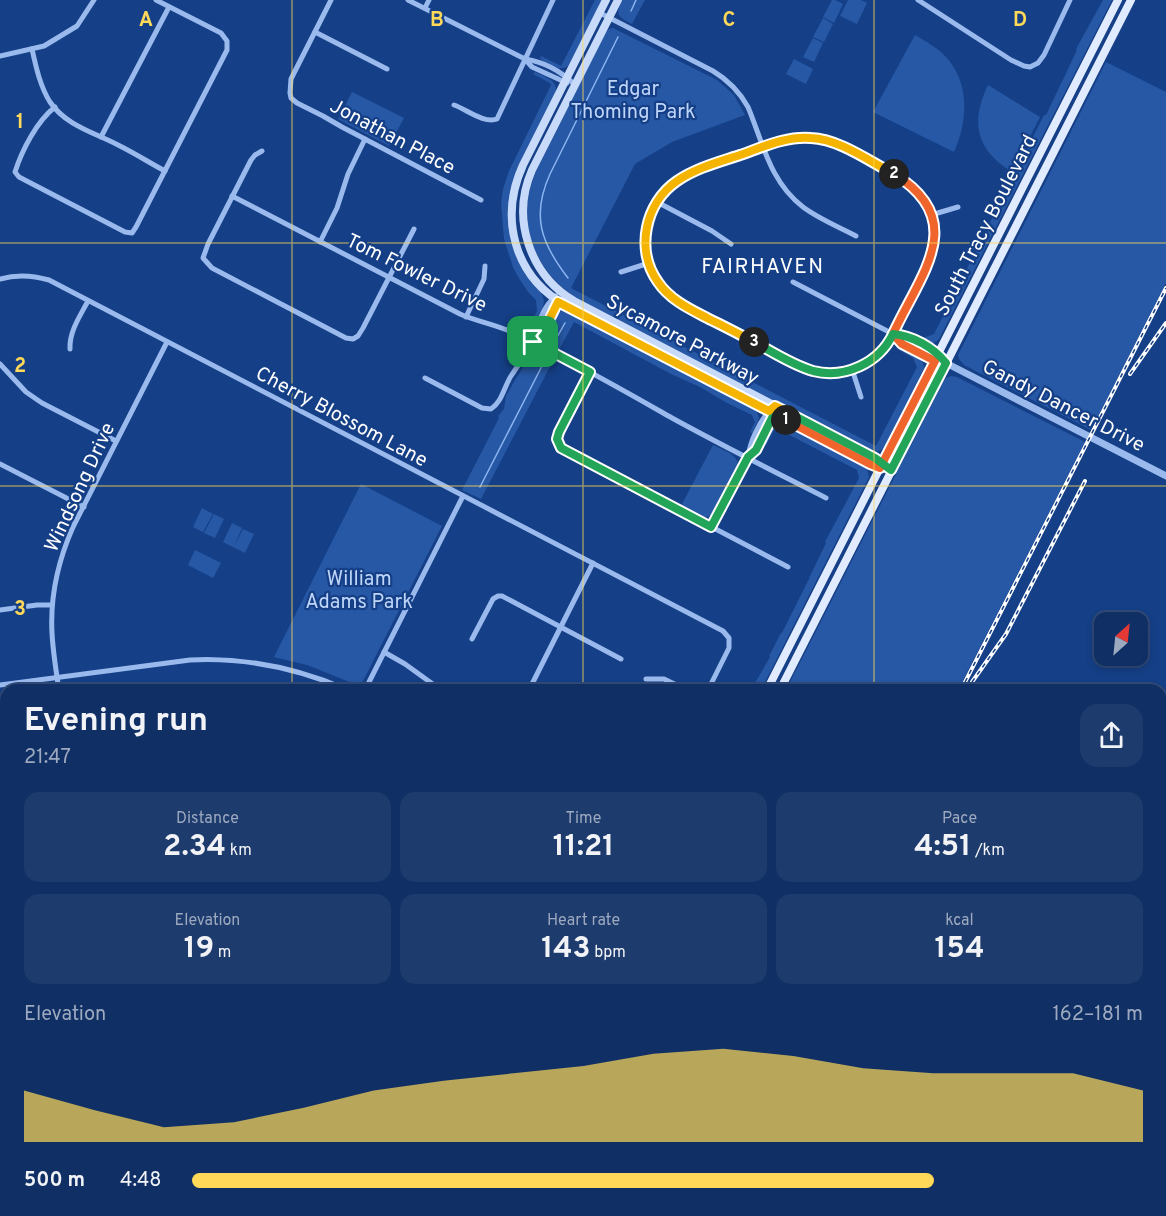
<!DOCTYPE html>
<html lang="en">
<head>
<meta charset="utf-8">
<style>
  :root { --surface:#102f64; --page:#1e3b6d; --text:#f1f3f6; --muted:#9ca9bf; --line:#304a78; --accent:#ffd957 }
  body { margin:0; font-family:Overpass,sans-serif; background:var(--page); color:var(--text); height:100vh; display:flex; flex-direction:column; font-size:22px; white-space:nowrap }
  * { box-sizing:border-box; margin:0 }
  p { font-size:20px; color:var(--muted) }
  .icon { flex:none; width:33px; height:33px; fill:none; stroke:currentColor; stroke-width:2; stroke-linecap:round; stroke-linejoin:round }
  .map { position:relative; flex:1; overflow:hidden }
  .sheet { position:absolute; left:0px; top:684px; width:1167px; height:532px; display:flex; flex-direction:column; background:var(--surface); border-radius:18px 18px 0 0; box-shadow:0 3px 9px #0003,0 0 0 2px var(--line) }
  .sheet>* { flex:none }
  .needle { width:39px; rotate:27deg }
  .fabs { position:absolute; left:1094px; top:612px; display:grid; gap:12px }
  .fabs a { display:grid; place-items:center; width:54px; height:54px; border-radius:12px; background:var(--surface); box-shadow:0 3px 9px #0003,0 0 0 2px var(--line); font-size:30px }
  .pin { position:absolute; display:grid; place-items:center; width:51px; height:51px; color:#fff; margin:-26px; border-radius:12px; box-shadow:0 3px 9px #0006 }
  .km { position:absolute; width:30px; height:30px; margin:-15px; border-radius:50%; background:#222; color:#fff; font-size:16px; line-height:30px; text-align:center }
  .round { display:grid; place-items:center; flex:none; width:63px; height:63px; border-radius:18px; background:var(--page) }
  .overview { display:flex; align-items:center; justify-content:space-between; height:102px; padding:0 24px }
  h1 { font-size:33px; font-weight:700; line-height:45px }
  .metrics { display:grid; grid-template-columns:repeat(3,1fr); gap:9px; height:102px; padding:6px 24px }
  .metrics div { display:grid; align-content:center; border-radius:15px; background:var(--page); text-align:center }
  .metrics b { font-size:30px; font-weight:700 }
  .metrics small { font-size:16px; font-weight:400 }
  .metrics p { font-size:16px }
  .chart { height:168px; padding:12px 24px }
  .chart p { display:flex; justify-content:space-between }
  .chart svg { width:100%; height:108px; margin-top:6px; fill:var(--accent); opacity:.7 }
  ul { padding:0 24px; list-style:none; font-size:20px }
  li { display:grid; grid-template-columns:96px 72px 1fr; align-items:center; height:45px }
  li i { height:15px; border-radius:8px; background:var(--accent) }
  .map>svg:first-child { display:block }
  .green { fill:#2758a5 }
  .lines { fill:none; stroke-linecap:round; stroke-linejoin:round }
  .stream { stroke:#8cb4f1; stroke-width:1.5 }
  .minor { stroke:#9abaee; stroke-width:5 }
  .tertiary { stroke:#9abaee; stroke-width:7 }
  .secondary { stroke:#c7dafa; stroke-width:8 }
  .primary { stroke:#e1ebff; stroke-width:8 }
  .rail-casing { stroke:#fff; stroke-width:4 }
  .rail { stroke:#153f86; stroke-width:1.5; stroke-dasharray:4.5; stroke-linecap:butt }
  .split-1-casing { stroke:#fff; stroke-width:12 }
  .split-2-casing { stroke:#fff; stroke-width:12 }
  .split-3-casing { stroke:#fff; stroke-width:12 }
  .split-4-casing { stroke:#fff; stroke-width:12 }
  .split-5-casing { stroke:#fff; stroke-width:12 }
  .split-1 { stroke:#22a559; stroke-width:8 }
  .split-2 { stroke:#f0652b; stroke-width:8 }
  .split-3 { stroke:#f5b400; stroke-width:8 }
  .split-4 { stroke:#22a559; stroke-width:8 }
  .split-5 { stroke:#f5b400; stroke-width:8 }
  .grid { fill:none; stroke:#ffd957; stroke-width:1.5; stroke-opacity:0.55 }
  .labels { text-anchor:middle; stroke-width:4.5; stroke-linejoin:round; paint-order:stroke }
  .park-label { font-size:20px; fill:#bfd6fa; stroke:#153f86 }
  .street-label { font-size:20px; fill:#fff; stroke:#153f86 }
  .neighbourhood-label { font-size:21px; letter-spacing:1.5px; fill:#fff; stroke:#153f86 }
  .grid-label { font-size:20px; text-anchor:middle; font-weight:bold; fill:#ffd957; stroke:#153f86; stroke-width:4.5; stroke-linejoin:round; paint-order:stroke }
</style>
</head>
<body>
<div class="map">
<svg width="1166" height="1216" viewBox="0 0 1166 1216">
  <rect width="100%" height="100%" fill="#153f86"/>
  <g class="green">
    <path d="M595,0H602L568,66C559,72 549,64 540,59L541,56L561,66Z"/>
    <path d="M622,0H645L632,24C618,17 615,15 622,0Z"/>
    <path d="M832,0H835L843,4L834,23L823,17Z"/>
    <path d="M848,0H861L867,3L857,24L840,16Z"/>
    <path d="M1103,0H1112L939,339C930,349 920,340 910,335L911,332L923,338L934,334L1044,115H1046L1077,50L1076,49Z"/>
    <path d="M823,18L833,24L824,42L813,37Z"/>
    <path d="M613,28L717,80L734,95L745,115L672,142L635,164L571,288L876,446L917,367L913,358L899,350L901,348C910,353 924,356 924,368L885,446C881,452 876,453 869,451L578,299C531,269 514,218 538,167L606,32L609,29Z"/>
    <path d="M915,35C925,41 938,48 946,57C970,83 968,122 954,152L873,112Z"/>
    <path d="M813,38L823,43L814,62L803,57Z"/>
    <path d="M794,59L813,69L806,84L786,74Z"/>
    <path d="M1106,62L1166,92V283L1091,430L964,365L959,359L958,355Z"/>
    <path d="M535,72C543,76 556,79 556,90C538,137 503,173 509,227C511,245 519,264 529,279C533,284 541,290 543,297C546,304 540,312 537,318L534,317L537,311L536,300L528,292L517,275L513,267L504,239L501,203L503,189L509,171L551,85L550,83L533,74Z"/>
    <path d="M988,85L1040,117L1012,172C976,150 970,122 988,85Z"/>
    <path d="M352,92L404,118L389,146L338,119Z"/>
    <path d="M562,311H568L752,407L756,410L759,418L752,433L750,432L755,422L752,415L727,403L700,387L671,374L574,322L559,350L548,345L545,340C545,330 553,315 562,311Z"/>
    <path d="M540,352L554,359L481,499L462,490L499,418L498,416L504,409L506,396L516,378L532,354Z"/>
    <path d="M951,376L957,377L1085,442L958,690H786L943,382L946,378Z"/>
    <path d="M782,423L863,465L867,469L869,477L761,690H751L770,657L769,656L781,633H782L809,579V578L826,543L825,542L859,478L857,470L778,429L774,430L766,445L762,443C767,434 770,424 782,423Z"/>
    <path d="M713,445C722,450 736,453 738,464L712,514L708,517H704L681,506Z"/>
    <path d="M361,484L442,526L363,681L357,685L307,665L274,657Z"/>
    <path d="M202,508L213,514L203,532L193,527Z"/>
    <path d="M214,514L224,519L215,538L204,533Z"/>
    <path d="M232,523L242,528L234,547L243,529L254,534L245,553L223,542Z"/>
    <path d="M195,550L221,563L213,578L188,565Z"/>
  </g>
  <g class="lines">
    <g class="stream">
      <path d="M631,11L636,0"/>
      <path d="M568,278C541,243 531,216 550,174L618,37"/>
      <path d="M556,339L565,323"/>
      <path d="M480,487L543,364"/>
    </g>
    <g class="minor">
      <path d="M331,0L291,79L290,93L291,98L297,103L323,116L342,127L481,200"/>
      <path d="M408,0L525,59C544,62 562,72 575,85"/>
      <path d="M918,0L1011,60L1024,66L1030,67L1038,63L1044,55L1070,0"/>
      <path d="M425,8L429,0"/>
      <path d="M600,13L713,71C728,80 739,91 748,107C763,143 770,182 803,207C819,219 839,227 856,236"/>
      <path d="M315,32L387,69"/>
      <path d="M32,49C36,67 40,86 50,102C66,126 96,133 120,146C136,154 150,163 165,171"/>
      <path d="M0,56L44,46L77,26L94,0"/>
      <path d="M525,59L532,67L567,83"/>
      <path d="M454,105C466,109 484,124 497,119L553,0"/>
      <path d="M55,107C37,121 22,150 15,172L19,177L125,232L132,233L136,227L227,50V41L221,33L156,0"/>
      <path d="M101,137L169,7"/>
      <path d="M793,138C827,136 845,148 875,163C887,170 900,176 910,185C963,231 913,291 890,339C872,369 837,379 804,368L686,306C665,294 651,277 646,253C644,241 645,229 650,217C664,178 696,170 732,158C752,151 772,143 793,138Z"/>
      <path d="M262,151L255,155L251,160L208,244L203,258L212,268L346,338L353,339L358,336L363,328L414,229"/>
      <path d="M232,196L460,314C478,322 498,325 516,334C569,359 621,389 672,418C723,446 775,472 826,498"/>
      <path d="M657,202L712,231L731,244"/>
      <path d="M931,215L958,207"/>
      <path d="M320,242L337,208L348,174L365,139"/>
      <path d="M621,272L649,263"/>
      <path d="M0,279C17,274 32,275 49,280L723,631L729,638V648L708,690"/>
      <path d="M793,282L893,334C913,336 933,347 946,363"/>
      <path d="M466,317L484,279L485,266"/>
      <path d="M893,334L902,344L936,361"/>
      <path d="M533,341C537,326 543,306 556,296"/>
      <path d="M70,349C69,332 80,316 88,301"/>
      <path d="M0,364L26,392L42,403L116,441"/>
      <path d="M852,369L861,397"/>
      <path d="M590,372L559,432L557,439L561,448L788,567"/>
      <path d="M425,378L482,408L491,409C502,402 504,387 511,376C528,350 546,329 559,300"/>
      <path d="M748,457C750,441 759,423 769,411"/>
      <path d="M0,464L84,507"/>
      <path d="M711,527L748,457C760,446 770,427 774,411"/>
      <path d="M0,610L37,605H52"/>
      <path d="M472,639L493,599L498,596H502L621,659"/>
      <path d="M384,652L405,664L441,690"/>
      <path d="M646,679H664L687,690"/>
      <path d="M0,685L190,660C245,657 297,668 348,690"/>
      <path d="M59,690C56,671 53,652 52,633C50,596 58,561 73,527L167,342"/>
      <path d="M365,690L463,496"/>
      <path d="M529,690L593,563"/>
      <path d="M0,760L6,759"/>
      <path d="M0,854L6,857"/>
      <path d="M1161,879L1166,881"/>
      <path d="M0,935L6,938"/>
      <path d="M1161,999L1166,1006"/>
      <path d="M1161,1106L1166,1098"/>
      <path d="M800,1210L814,1216"/>
      <path d="M939,1210V1216"/>
      <path d="M1039,1210L1050,1216"/>
      <path d="M1145,1210L1161,1216"/>
      <path d="M716,1216L718,1210"/>
    </g>
    <path class="tertiary" d="M946,363L1166,476"/>
    <g class="secondary">
      <path d="M606,0L523,165C499,218 514,276 565,305L871,465L891,470"/>
      <path d="M618,0L532,170C511,218 529,274 574,301L875,458L886,466"/>
    </g>
    <g class="primary">
      <path d="M767,690L1118,0"/>
      <path d="M780,690L1131,0"/>
      <path d="M0,1037L6,1040"/>
      <path d="M348,1210L359,1216"/>
      <path d="M502,1216L504,1210"/>
      <path d="M511,1216L514,1210"/>
    </g>
    <g class="rail-casing">
      <g id="rail">
        <path d="M1130,374L1166,323"/>
        <path d="M972,682L1006,634L1085,481"/>
        <path d="M961,690L1166,288"/>
        <path d="M0,1008L6,1011"/>
        <path d="M400,1210L411,1216"/>
        <path d="M697,1216L699,1210"/>
      </g>
    </g>
    <use href="#rail" class="rail"/>
  </g>
  <g class="lines">
    <g class="split-1-casing">
      <path id="split-1" d="M533,342L590,372L559,432L557,439L561,448L711,527L748,457L756,450L774,414L786,420"/>
    </g>
    <g class="split-2-casing">
      <path id="split-2" d="M786,420L870,464L880,468L935,361L902,344L893,334C919,276 971,221 894,174"/>
    </g>
    <g class="split-3-casing">
      <path id="split-3" d="M754,342C739,334 724,326 709,319C690,309 670,300 658,282C635,250 645,203 677,181C696,168 719,162 740,155C763,147 786,136 811,138C839,139 869,161 894,174"/>
    </g>
    <g class="split-4-casing">
      <path id="split-4" d="M754,342C773,352 792,365 813,371C845,379 879,363 893,334C913,336 933,347 946,363L891,470L875,458L789,413"/>
    </g>
    <g class="split-5-casing">
      <path id="split-5" d="M533,342L543,332L558,302L769,411L775,406L789,413"/>
    </g>
    <use href="#split-1" class="split-1"/>
    <use href="#split-2" class="split-2"/>
    <use href="#split-3" class="split-3"/>
    <use href="#split-4" class="split-4"/>
    <use href="#split-5" class="split-5"/>
  </g>
  <path class="grid" d="M292,0V690M583,0V690M874,0V690M0,243H1166M0,486H1166M0,730H6M1161,730H1166M0,973H6M1161,973H1166M292,1210V1216M583,1210V1216M874,1210V1216"/>
  <g class="labels">
    <g class="park-label">
      <text x="633" y="95">Edgar<tspan x="633" dy="23">Thoming Park</tspan></text>
      <text x="359" y="585">William<tspan x="359" dy="23">Adams Park</tspan></text>
    </g>
    <g class="street-label">
      <text transform="translate(393 136) rotate(28)" y="7">Jonathan Place</text>
      <text transform="translate(985 225) rotate(-63)" y="7">South Tracy Boulevard</text>
      <text transform="translate(417 272) rotate(26)" y="7">Tom Fowler Drive</text>
      <text transform="translate(683 339) rotate(28)" y="7">Sycamore Parkway</text>
      <text transform="translate(1064 405) rotate(27)" y="7">Gandy Dancer Drive</text>
      <text transform="translate(342 416) rotate(28)" y="7">Cherry Blossom Lane</text>
      <text transform="translate(79 487) rotate(-65)" y="7">Windsong Drive</text>
    </g>
    <g class="neighbourhood-label">
      <text x="763" y="273">FAIRHAVEN</text>
    </g>
  </g>
  <g class="grid-label">
    <text x="146" y="26">A</text>
    <text x="437" y="26">B</text>
    <text x="729" y="26">C</text>
    <text x="1020" y="26">D</text>
    <text x="20" y="128">1</text>
    <text x="20" y="372">2</text>
    <text x="20" y="615">3</text>
  </g>
</svg>
<div class="fabs">
<a><svg class="needle" viewBox="-14 -14 28 28"><path d="M0-13l5 13h-10z" fill="#e53935"/><path d="M0 13l5-13h-10z" fill="#9ca9bf"/></svg></a>
</div>
<div class="pin" style="left:533px;top:342px;background:#1e9e55"><svg class="icon" aria-label="arrive" viewBox="0 0 24 24"><path d="M6 21V4h12l-3 4 3 4H6"/></svg></div>
<b class="km" style="left:786px;top:420px">1</b>
<b class="km" style="left:894px;top:174px">2</b>
<b class="km" style="left:754px;top:342px">3</b>
<section class="sheet">
<div class="overview"><div><h1>Evening run</h1><p>21:47</p></div><a class="round"><svg class="icon" aria-label="share" viewBox="0 0 24 24"><path d="M12 15V3M7 8l5-5 5 5M5 13v7h14v-7"/></svg></a></div>
<div class="metrics">
<div><p>Distance</p><b>2.34<small> km</small></b></div>
<div><p>Time</p><b>11:21</b></div>
<div><p>Pace</p><b>4:51<small> /km</small></b></div>
</div>
<div class="metrics">
<div><p>Elevation</p><b>19<small> m</small></b></div>
<div><p>Heart rate</p><b>143<small> bpm</small></b></div>
<div><p>kcal</p><b>154</b></div>
</div>
<div class="chart"><p><span>Elevation</span>162–181 m</p>
<svg viewBox="0 0 160 44" preserveAspectRatio="none"><path d="M0 44V23L10 31L20 38L30 36L40 30L50 23L60 19L70 16L80 13L90 8L100 6L110 9L120 14L130 16L140 16L150 16L160 23V44z"/></svg>
</div>
<ul>
<li><b>500 m</b>4:48<i style="width:78%"></i></li>
</ul>
</section>
</div>
</body>
</html>
